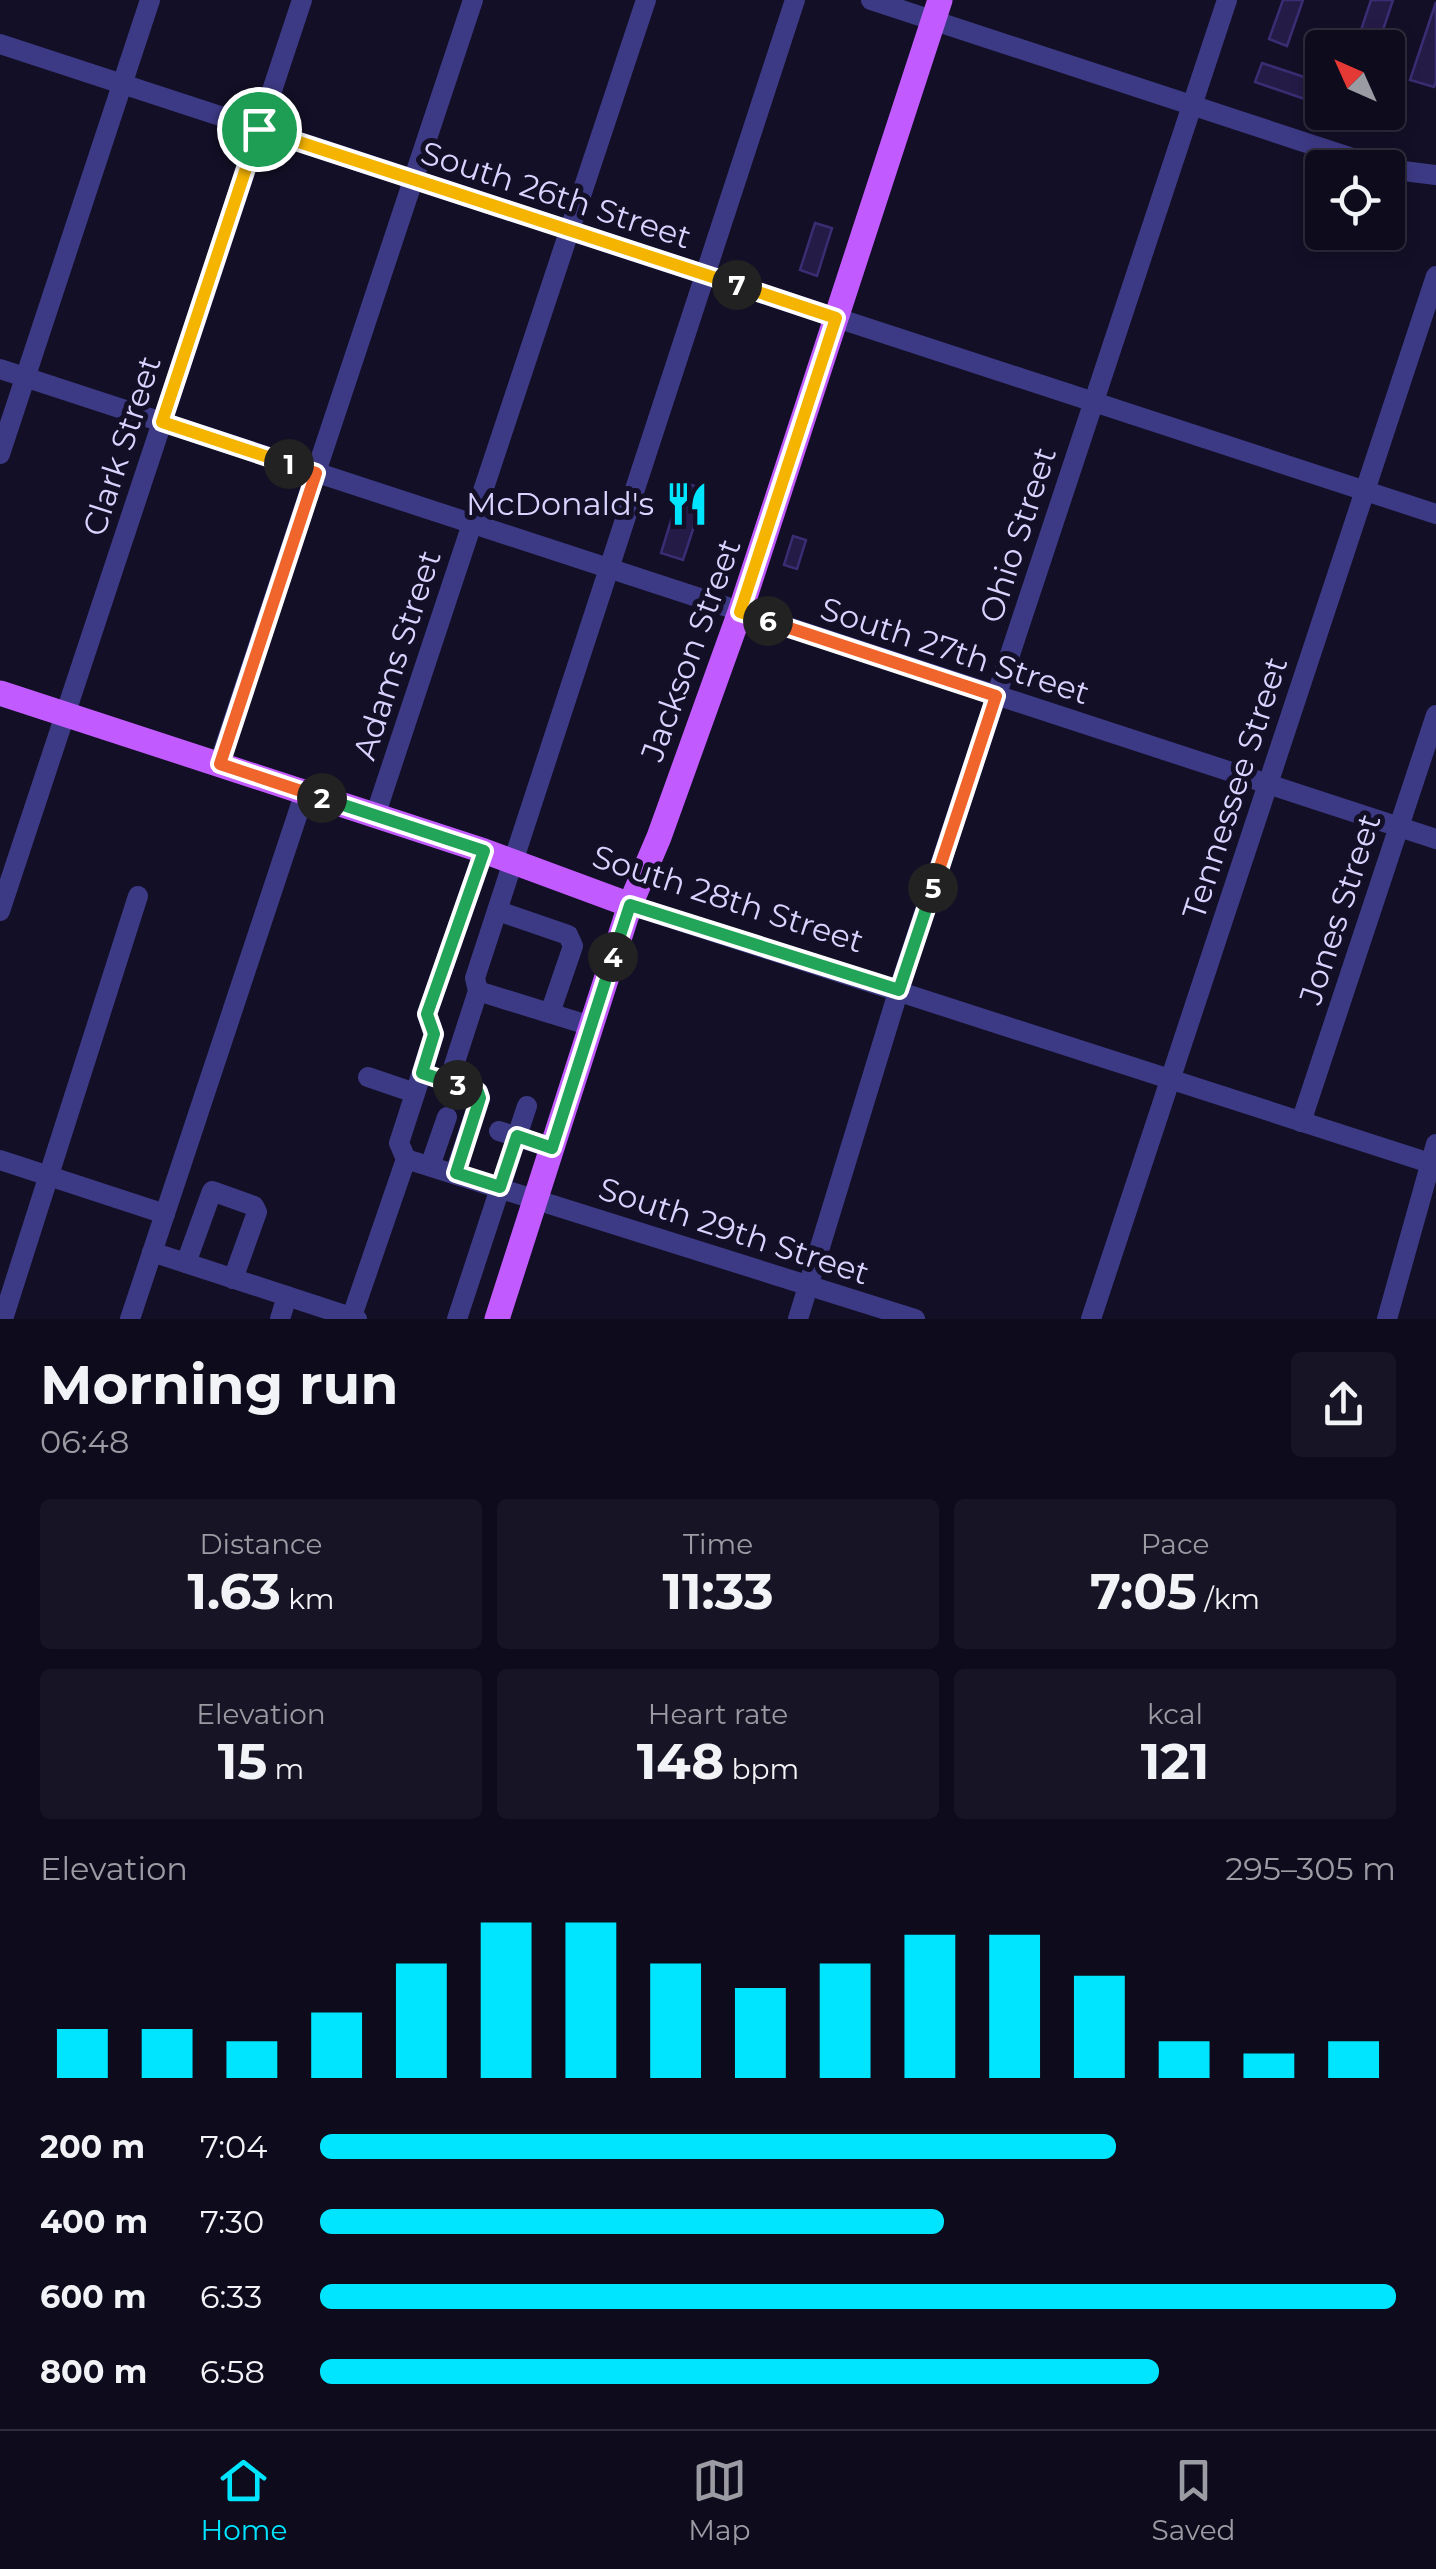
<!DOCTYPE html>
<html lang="en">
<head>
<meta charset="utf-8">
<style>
  :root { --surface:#0e0b1c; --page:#171425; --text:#f1f3f6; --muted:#9b9ba3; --line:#2e2b3b; --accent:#00e5ff }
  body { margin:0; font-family:Montserrat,sans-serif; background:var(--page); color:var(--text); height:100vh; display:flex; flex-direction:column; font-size:38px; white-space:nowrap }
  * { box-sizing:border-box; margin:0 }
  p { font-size:32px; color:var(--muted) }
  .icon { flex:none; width:55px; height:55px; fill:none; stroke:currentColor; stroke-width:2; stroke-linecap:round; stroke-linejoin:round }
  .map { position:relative; height:1319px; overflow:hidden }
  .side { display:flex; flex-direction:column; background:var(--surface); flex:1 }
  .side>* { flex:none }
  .needle { width:65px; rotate:315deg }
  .tools { position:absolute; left:1305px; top:30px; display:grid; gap:20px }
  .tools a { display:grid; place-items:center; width:100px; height:100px; border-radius:10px; background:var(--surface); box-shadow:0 5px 15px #0003,0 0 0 2px var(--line); font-size:50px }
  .pin { position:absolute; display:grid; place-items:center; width:85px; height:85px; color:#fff; margin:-42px; border:5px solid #fff; border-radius:50%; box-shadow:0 2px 10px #0007 }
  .km { position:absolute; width:50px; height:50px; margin:-25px; border-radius:50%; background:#222; color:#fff; font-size:28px; line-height:50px; text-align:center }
  .round { display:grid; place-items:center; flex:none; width:105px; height:105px; border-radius:10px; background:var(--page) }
  .headline { display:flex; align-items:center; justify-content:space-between; height:170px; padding:0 40px }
  h1 { font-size:55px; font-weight:700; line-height:75px }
  .figures { display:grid; grid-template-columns:repeat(3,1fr); gap:15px; height:170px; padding:10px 40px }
  .figures div { display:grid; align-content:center; border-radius:10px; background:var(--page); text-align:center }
  .figures b { font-size:50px; font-weight:700 }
  .figures small { font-size:28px; font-weight:400 }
  .figures p { font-size:28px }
  .chart { height:280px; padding:20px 40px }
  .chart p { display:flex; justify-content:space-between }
  .chart svg { width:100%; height:180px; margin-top:10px; stroke:var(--accent); stroke-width:6 }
  ul { padding:0 40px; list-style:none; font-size:32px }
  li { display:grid; grid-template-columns:160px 120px 1fr; align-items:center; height:75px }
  li i { height:25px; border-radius:12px; background:var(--accent) }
  .menu { display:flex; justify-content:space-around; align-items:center; height:140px; border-top:2px solid var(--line); background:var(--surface); font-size:28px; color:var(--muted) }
  .menu a { display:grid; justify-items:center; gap:5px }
  .menu .current { color:var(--accent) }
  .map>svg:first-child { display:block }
  .building { fill:#241b47; stroke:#3b2d73; stroke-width:2.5 }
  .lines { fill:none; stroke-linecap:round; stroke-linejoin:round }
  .minor { stroke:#3d3a85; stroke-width:20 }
  .major { stroke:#c25bff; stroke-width:25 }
  .split-1-casing { stroke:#fff; stroke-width:20 }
  .split-2-casing { stroke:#fff; stroke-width:20 }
  .split-3-casing { stroke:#fff; stroke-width:20 }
  .split-4-casing { stroke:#fff; stroke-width:20 }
  .split-5-casing { stroke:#fff; stroke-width:20 }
  .split-6-casing { stroke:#fff; stroke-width:20 }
  .split-7-casing { stroke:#fff; stroke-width:20 }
  .split-8-casing { stroke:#fff; stroke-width:20 }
  .split-1 { stroke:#f5b400; stroke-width:12 }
  .split-2 { stroke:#f0652b; stroke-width:12 }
  .split-3 { stroke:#22a559; stroke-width:12 }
  .split-4 { stroke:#22a559; stroke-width:12 }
  .split-5 { stroke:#22a559; stroke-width:12 }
  .split-6 { stroke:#f0652b; stroke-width:12 }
  .split-7 { stroke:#f5b400; stroke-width:12 }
  .split-8 { stroke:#f5b400; stroke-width:12 }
  .labels { text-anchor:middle; stroke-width:10; stroke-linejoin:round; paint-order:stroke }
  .street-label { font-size:32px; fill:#d9d4ff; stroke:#130f26 }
  .poi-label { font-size:32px; fill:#d9d4ff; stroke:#130f26; text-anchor:end }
</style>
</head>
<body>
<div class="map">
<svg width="1436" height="1319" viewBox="0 0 1436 1319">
  <rect width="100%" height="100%" fill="#130f26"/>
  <g class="building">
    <path d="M1283,0H1303L1287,46L1269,39Z"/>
    <path d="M1371,0H1393L1377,48H1355Z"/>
    <path d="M1436,2V81L1434,87L1410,80Z"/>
    <path d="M1262,63L1322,83V105L1255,82Z"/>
    <path d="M815,223L832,228L817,276L800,270Z"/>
    <path d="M683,482L706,490L683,560L661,553Z"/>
    <path d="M793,536L806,540L797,569L784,565Z"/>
  </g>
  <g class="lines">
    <g class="minor">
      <path d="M871,0L1383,168"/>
      <path d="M0,44L1436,514"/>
      <path d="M1388,169L1436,175"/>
      <path d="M0,369L1436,839"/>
      <path d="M0,454L150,0"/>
      <path d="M219,764L473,0"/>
      <path d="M375,816L646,0"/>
      <path d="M630,905L1436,1165"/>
      <path d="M0,911L302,0"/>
      <path d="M498,911L568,935L573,946L550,1013"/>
      <path d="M478,991L591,1026"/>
      <path d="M454,1065L478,991L475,978L795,0"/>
      <path d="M422,1073L478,1092L480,1098L455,1173"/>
      <path d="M368,1077L415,1093"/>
      <path d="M1301,1122L1436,715"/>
      <path d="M499,1131L552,1148"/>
      <path d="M406,1159L399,1143L434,1035L427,1014L484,851"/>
      <path d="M0,1160L165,1214"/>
      <path d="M430,1166L447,1117"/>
      <path d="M152,1252L357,1319"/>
      <path d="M186,1263L212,1191L254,1206L257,1212L233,1279"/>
      <path d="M3,1319L138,896"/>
      <path d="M130,1319L305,792"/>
      <path d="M280,1319L287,1296"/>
      <path d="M351,1319L406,1159L915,1319"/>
      <path d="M457,1319L527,1106"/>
      <path d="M798,1319L899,989L1227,0"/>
      <path d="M1091,1319L1436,276"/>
      <path d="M1387,1319L1436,1144"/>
    </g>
    <g class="major">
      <path d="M0,693L484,851L630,905"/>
      <path d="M497,1319L630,905L659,837L740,612L940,0"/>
    </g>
  </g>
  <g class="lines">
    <g class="split-1-casing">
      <path id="split-1" d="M259,129L162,422L289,464"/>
    </g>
    <g class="split-2-casing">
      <path id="split-2" d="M289,464L316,473L220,764L322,798"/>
    </g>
    <g class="split-3-casing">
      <path id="split-3" d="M322,798L484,851L427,1014L434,1034L422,1073L458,1085"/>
    </g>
    <g class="split-4-casing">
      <path id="split-4" d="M458,1085L478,1092L480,1098L456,1173L500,1187L517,1136L552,1148L613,957"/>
    </g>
    <g class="split-5-casing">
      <path id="split-5" d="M613,957L630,905L899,990L933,888"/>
    </g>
    <g class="split-6-casing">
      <path id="split-6" d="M768,621L996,696L933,888"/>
    </g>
    <g class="split-7-casing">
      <path id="split-7" d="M737,285L836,318L740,612L768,621"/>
    </g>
    <g class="split-8-casing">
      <path id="split-8" d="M259,129L737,285"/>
    </g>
    <use href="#split-1" class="split-1"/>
    <use href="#split-2" class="split-2"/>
    <use href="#split-3" class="split-3"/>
    <use href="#split-4" class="split-4"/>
    <use href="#split-5" class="split-5"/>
    <use href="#split-6" class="split-6"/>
    <use href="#split-7" class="split-7"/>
    <use href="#split-8" class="split-8"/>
  </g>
  <defs>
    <g id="restaurant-bare" transform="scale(3.45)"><path d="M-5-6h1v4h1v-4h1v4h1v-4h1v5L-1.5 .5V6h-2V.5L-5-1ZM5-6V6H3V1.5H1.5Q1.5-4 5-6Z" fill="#00e5ff" stroke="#130f26" stroke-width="2.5" paint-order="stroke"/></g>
  </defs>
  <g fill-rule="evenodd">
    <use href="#restaurant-bare" x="687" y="504"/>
  </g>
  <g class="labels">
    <g class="street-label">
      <text transform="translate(556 195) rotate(18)" y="11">South 26th Street</text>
      <text transform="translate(122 446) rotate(-72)" y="11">Clark Street</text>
      <text transform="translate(1018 535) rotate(-72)" y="11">Ohio Street</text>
      <text transform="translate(691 650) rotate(-70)" y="11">Jackson Street</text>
      <text transform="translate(955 651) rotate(18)" y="11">South 27th Street</text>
      <text transform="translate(397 655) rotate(-72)" y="11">Adams Street</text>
      <text transform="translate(1235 788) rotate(-72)" y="11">Tennessee Street</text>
      <text transform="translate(728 899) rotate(18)" y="11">South 28th Street</text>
      <text transform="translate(1340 909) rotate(-72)" y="11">Jones Street</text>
      <text transform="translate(734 1231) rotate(18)" y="11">South 29th Street</text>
    </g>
    <g class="poi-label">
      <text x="654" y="515">McDonald's</text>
    </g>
  </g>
</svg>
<div class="tools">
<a><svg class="needle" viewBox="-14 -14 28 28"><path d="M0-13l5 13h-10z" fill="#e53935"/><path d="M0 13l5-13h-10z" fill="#9b9ba3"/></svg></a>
<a><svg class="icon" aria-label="locate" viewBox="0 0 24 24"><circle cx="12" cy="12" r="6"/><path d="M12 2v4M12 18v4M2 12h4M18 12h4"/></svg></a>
</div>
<div class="pin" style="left:259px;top:129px;background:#1e9e55"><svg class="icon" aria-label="arrive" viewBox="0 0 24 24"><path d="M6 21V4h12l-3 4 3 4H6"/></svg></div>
<b class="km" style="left:289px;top:464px">1</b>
<b class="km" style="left:322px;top:798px">2</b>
<b class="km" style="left:458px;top:1085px">3</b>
<b class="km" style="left:613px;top:957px">4</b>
<b class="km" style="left:933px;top:888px">5</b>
<b class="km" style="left:768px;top:621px">6</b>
<b class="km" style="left:737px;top:285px">7</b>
</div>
<section class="side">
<div class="headline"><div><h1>Morning run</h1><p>06:48</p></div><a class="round"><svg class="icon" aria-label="share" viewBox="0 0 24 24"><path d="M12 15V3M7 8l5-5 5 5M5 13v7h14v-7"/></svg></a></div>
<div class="figures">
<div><p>Distance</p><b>1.63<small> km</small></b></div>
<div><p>Time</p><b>11:33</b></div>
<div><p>Pace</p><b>7:05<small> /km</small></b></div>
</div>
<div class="figures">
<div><p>Elevation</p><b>15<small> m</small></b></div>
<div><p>Heart rate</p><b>148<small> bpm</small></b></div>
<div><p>kcal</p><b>121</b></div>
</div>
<div class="chart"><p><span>Elevation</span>295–305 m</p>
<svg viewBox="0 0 160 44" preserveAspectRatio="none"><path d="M5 44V32M15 44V32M25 44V35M35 44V28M45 44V16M55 44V6M65 44V6M75 44V16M85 44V22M95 44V16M105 44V9M115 44V9M125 44V19M135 44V35M145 44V38M155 44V35"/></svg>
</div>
<ul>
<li><b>200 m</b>7:04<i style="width:74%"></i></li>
<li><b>400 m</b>7:30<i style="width:58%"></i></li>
<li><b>600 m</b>6:33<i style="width:100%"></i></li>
<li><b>800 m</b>6:58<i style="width:78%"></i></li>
</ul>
</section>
<nav class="menu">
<a class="current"><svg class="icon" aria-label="home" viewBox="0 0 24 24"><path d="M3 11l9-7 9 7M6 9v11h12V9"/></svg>Home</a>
<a><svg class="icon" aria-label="map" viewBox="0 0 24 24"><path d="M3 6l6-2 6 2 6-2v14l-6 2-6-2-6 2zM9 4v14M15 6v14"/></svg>Map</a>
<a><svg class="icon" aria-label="saved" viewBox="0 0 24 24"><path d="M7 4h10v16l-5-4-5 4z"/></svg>Saved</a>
</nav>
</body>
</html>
